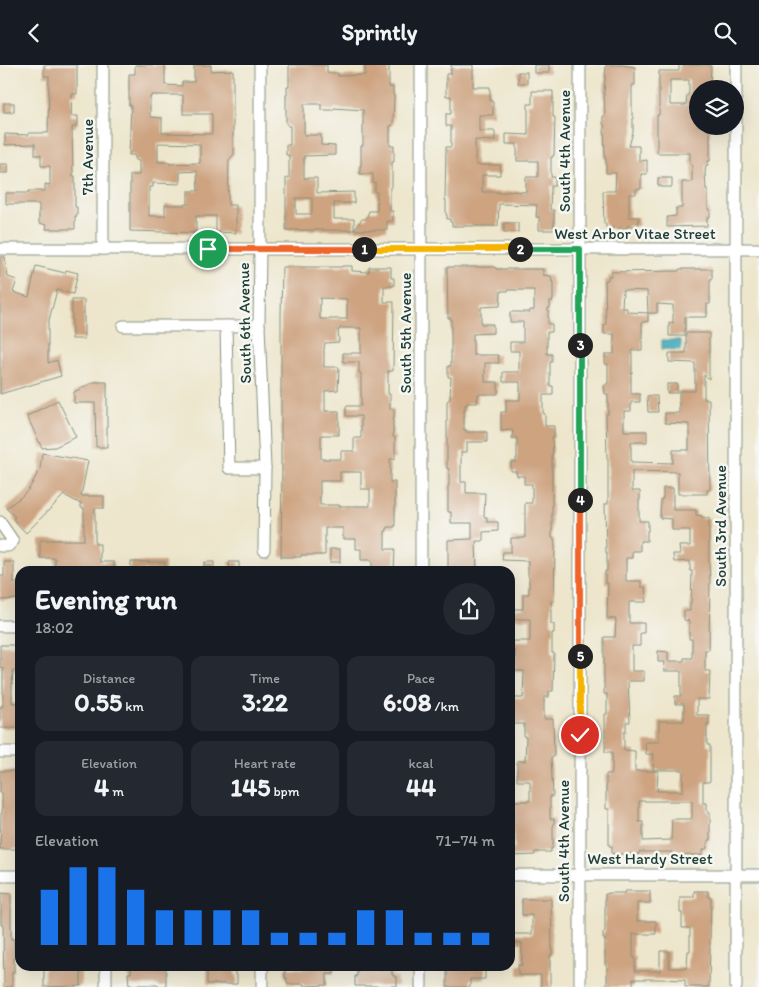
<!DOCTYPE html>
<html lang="en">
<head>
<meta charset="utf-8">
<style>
  :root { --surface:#171b24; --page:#242831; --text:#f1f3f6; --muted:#9ea1a6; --accent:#1a73e8 }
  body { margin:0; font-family:Itim,sans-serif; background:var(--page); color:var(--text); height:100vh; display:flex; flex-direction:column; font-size:19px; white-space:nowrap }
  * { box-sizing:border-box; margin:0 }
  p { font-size:16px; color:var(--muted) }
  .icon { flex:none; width:28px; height:28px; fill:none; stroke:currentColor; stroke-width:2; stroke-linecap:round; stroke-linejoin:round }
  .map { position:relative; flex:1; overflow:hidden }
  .drawer { position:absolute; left:15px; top:501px; width:500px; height:405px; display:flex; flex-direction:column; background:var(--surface); border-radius:15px; box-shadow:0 5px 20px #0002 }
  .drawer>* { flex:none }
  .fabs { position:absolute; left:689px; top:15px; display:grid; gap:10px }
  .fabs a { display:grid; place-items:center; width:55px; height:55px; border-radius:50%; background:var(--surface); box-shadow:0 5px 20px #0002; font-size:25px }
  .pin { position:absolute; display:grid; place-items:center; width:42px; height:42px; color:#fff; margin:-21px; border:2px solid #fff; border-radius:50%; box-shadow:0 1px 5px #0007 }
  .km { position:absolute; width:25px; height:25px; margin:-12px; border-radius:50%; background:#222; color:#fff; font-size:14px; line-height:25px; text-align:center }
  .round { display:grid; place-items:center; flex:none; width:52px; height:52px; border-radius:26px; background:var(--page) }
  .head { display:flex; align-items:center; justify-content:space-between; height:85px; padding:0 20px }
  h1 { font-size:28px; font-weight:700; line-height:38px }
  .figures { display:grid; grid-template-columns:repeat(3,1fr); gap:8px; height:85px; padding:5px 20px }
  .figures div { display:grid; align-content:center; border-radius:12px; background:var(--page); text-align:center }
  .figures b { font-size:25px; font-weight:700 }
  .figures small { font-size:14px; font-weight:400 }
  .figures p { font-size:14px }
  .chart { height:140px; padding:10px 20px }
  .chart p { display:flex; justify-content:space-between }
  .chart svg { width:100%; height:90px; margin-top:5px; stroke:var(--accent); stroke-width:6 }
  header { display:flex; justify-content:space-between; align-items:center; height:65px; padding:0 20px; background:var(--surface); font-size:22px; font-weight:700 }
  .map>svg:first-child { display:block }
  .water { fill:#41aec0; stroke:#30767a }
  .building { fill:#cda380; fill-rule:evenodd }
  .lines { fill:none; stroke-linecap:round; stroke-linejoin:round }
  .minor-casing { stroke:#869280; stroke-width:13 }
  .minor { stroke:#fff; stroke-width:11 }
  .split-1-casing { stroke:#fff; stroke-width:10 }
  .split-2-casing { stroke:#fff; stroke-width:10 }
  .split-3-casing { stroke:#fff; stroke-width:10 }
  .split-4-casing { stroke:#fff; stroke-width:10 }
  .split-5-casing { stroke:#fff; stroke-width:10 }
  .split-6-casing { stroke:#fff; stroke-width:10 }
  .split-1 { stroke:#f0652b; stroke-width:6 }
  .split-2 { stroke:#f5b400; stroke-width:6 }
  .split-3 { stroke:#22a559; stroke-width:6 }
  .split-4 { stroke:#22a559; stroke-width:6 }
  .split-5 { stroke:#f0652b; stroke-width:6 }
  .split-6 { stroke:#f5b400; stroke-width:6 }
  .labels { text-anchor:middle; stroke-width:5; stroke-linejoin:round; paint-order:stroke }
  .street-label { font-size:16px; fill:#1f3d34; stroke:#f6f6f2 }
</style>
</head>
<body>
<header><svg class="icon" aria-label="back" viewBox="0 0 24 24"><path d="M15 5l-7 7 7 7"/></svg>Sprintly<svg class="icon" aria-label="search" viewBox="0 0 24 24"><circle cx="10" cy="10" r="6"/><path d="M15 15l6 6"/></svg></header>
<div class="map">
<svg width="759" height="922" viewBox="0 0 759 922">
  <rect width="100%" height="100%" fill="#f6f6f2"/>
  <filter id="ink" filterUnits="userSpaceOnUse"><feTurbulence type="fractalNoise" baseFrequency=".02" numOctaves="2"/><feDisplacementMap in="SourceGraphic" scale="10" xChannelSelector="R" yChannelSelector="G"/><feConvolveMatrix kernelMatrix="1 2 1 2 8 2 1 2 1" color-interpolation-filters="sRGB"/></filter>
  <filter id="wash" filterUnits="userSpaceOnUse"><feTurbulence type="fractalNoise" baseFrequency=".0096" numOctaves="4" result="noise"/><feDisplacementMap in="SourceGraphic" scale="20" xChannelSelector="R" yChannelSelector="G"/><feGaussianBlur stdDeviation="1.12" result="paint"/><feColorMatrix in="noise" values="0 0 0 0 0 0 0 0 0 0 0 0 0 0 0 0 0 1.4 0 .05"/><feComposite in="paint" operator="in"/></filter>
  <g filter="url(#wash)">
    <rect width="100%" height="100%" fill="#ede6cc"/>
    <path class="water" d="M662,275H681V285L662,284Z"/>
    <g id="blocks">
      <g class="building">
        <path d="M44,0H77V29H72L71,51H78V59H76V62H72L73,111H75V142H77V151H75V164H46L47,160L39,158V139H6V128H28V126H45V119L50,120V101H41V90H35V79L5,80V69L29,70V68H48L49,11H44Z"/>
        <path d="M135,0H165V20L182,21V17H194V0H211V6L233,5V82H234V89L229,95L228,140H236V168L216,167V151H196V168L130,166V110H139V96L136,95L134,90H129L131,40H129V9H135ZM151,30H183V49H212V69L162,68V53L150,52V32H151ZM158,78L200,79V98L169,99V97H158ZM197,106L198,126H188V139H185V140H165V151H149V122H153V118L180,119V107Z"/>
        <path d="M289,0H327V8H338V11L365,10V0H389V22H393V30L394,31L393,58L392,61H390V81H394V97H392V122H390V146H393V156H387V165H286V113H289V90H286V80H290V61H288L286,58V30H287V22H289ZM304,39H321V45H334V43L363,45V81H361V101H360V109H373V118H375V127H377V146H369L366,154H362L354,165V154H334V138H354V127L317,128V113H304V91L335,90V81L321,80V70H304ZM296,133H312V149H296Z"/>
        <path d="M451,0H473V22H490V36H493V50H479V66H495V76L475,75V95H476V100H500V110H482V127H499V128L513,126L526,127V112H538V96H517V79H506V69L528,70V39H532V26H553V52H555L554,90H553V92H551V112H555V121H551L550,145H554V165H539V152H536L537,140L499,139L498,161H452V157H450V154H447V150H446V135H445L446,82H451V61H446V49H451V31H446V9H451Z"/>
        <rect x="534" y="0" width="15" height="8"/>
        <path d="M606,0H622L635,2V20H632V51H633V67L629,81H639V96L647,95V109H641V124H636V129H629V152H639L638,161H627V163H606V159H604L603,126H615L616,108H606V94H605L604,59H603V51H605L604,28Z"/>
        <path d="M679,0H709V1H711L710,24H698V61H708V66H710V96H708V100H706L705,108L706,124H708V144H710V152H707V161L667,162V152L676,151V143H682V117H692V99H690V88H657V50H659V6H679ZM670,15H689V29L687,30L686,40H670Z"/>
        <rect x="518" y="7" width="9" height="11"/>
        <rect x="4" y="38" width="10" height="9"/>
        <rect x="0" y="99" width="8" height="9"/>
        <path d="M658,113H672V122H661V121H658Z"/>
        <rect x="504" y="158" width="14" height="9"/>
        <path d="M0,192H5L8,212L17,215L13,227L29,232L36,201L65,208L66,205L78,208L73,229L57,225L48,259V298L57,295L61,311L0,329Z"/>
        <path d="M342,201H352V206L369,207V202H391V213H394V221H384V237H394L393,306H388V329H390V344H394V354H393V372H395V394H390V417H395V462H387V466H385V484H395L394,506H372V495H361V484H356V474H343V463H325V490H301V492H281L282,400H281V250L282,202H342ZM320,233L347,234V254H320ZM340,263H361V288H343V297H359V308H361V341H346V351H361V373H354V386H341V394H321V370H339V346H325V326L338,325L339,302H324V284L325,278L339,277L338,265H340ZM340,407H361V424H370V441H339V440H320V416H340Z"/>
        <path d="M447,202H494L496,203V204H543V210L551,211L552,217H553V236H550V243H548V259H552V267H547V289H552V297H550V321H553V330H543V348L545,349V361H554V372H552L553,388H552V473H554L555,482L554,536H551V559H554V568H552V588H554L553,626H549V632H544V654H553L554,692H551L553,731H550V754H554V760L553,761V783H551V787H535V790L510,791V783H515L512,763H510V736H530V716H517V696H525L526,672H524V659H512V646H510V633H523L524,606H515V586H513V576H530V554H511V544H523V529H529V512L528,511V496L502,495L503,487H511V473H525V438H532V419H524V411H517L516,406H511V397H516V393H517V373H512L513,366L511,365L501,366V347H506V335H520V317H503V307H519V286H510V277H523V257H510V247H530V245H534V225H508V226H501L500,241L481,242V259H493V268L473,269V290H498L499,298H485V317H498V329H478L477,338H467V340H465V346H464V365H466V367H487V377H467V387H461V417H466V428H485L484,452H487V457H498V466L483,467V476H476L477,506H448V475L472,474V458H451V447H448V421H449V404H447V336L450,334L451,312H448V301H451V253H448Z"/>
        <path d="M679,204H712V214H710V239H707V252H685V271H669V258H673V240L657,239V248H648V256L642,257V285H632V308H631V329H640V337H631V346H624V366H647V377H631V397L673,398V385H689V359L665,358V348H679V326H695V298L669,297V288H686V268H709V314L704,310V334H709L710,425H707V429H678V407L632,406V426H640V435H639V456H648V466H647V476H640V486H632V493H626V516H641V522H645L646,537H629V558H644V568H640V581H632V606H644V616H628L630,657H626V667H624V685L635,686V706H658L657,726H683V705H653L654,689H646L645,677H659V656H684V639H675V631H681V606H664L665,597H658V586L668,587V596H684V593H692V574H689V556L684,555V546H690V538H691L692,506H690V496L674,497L673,489H680L679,481H690V465H672V454L660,453L661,434H663V423H673V445H696V450L702,451V453H709V499L710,515L709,585H705V606H710L709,634H697V650H709V659H707V680H710V716L709,717H703V738H707V747H710V775H708V778H707V783L703,785V790H682V792H672V787H639V789H612V781H609V744H606V709H612V687H605V649H607V629H604V572H615L616,554L607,553L608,518H605V506H607V488H606L605,439H608V394H607L606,349H608V329H605L604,321L608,318V299H605V289H614V269H604V260L606,259L605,215H608V211H611V207L679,206ZM623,225L647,226L648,248L627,247V243H622ZM639,736H692V752L691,754H672L671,775L643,776V757H639Z"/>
        <rect x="72" y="235" width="12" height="39"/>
        <path d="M94,317H107V382H96L95,338H74V327Z"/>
        <rect x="667" y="319" width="10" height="9"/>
        <path d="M647,331H657L658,347H648Z"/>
        <path d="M58,335L76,372L55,382L42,383L27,351Z"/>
        <path d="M42,388L88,396L81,431H104V443H95V479H100V497H114V506H55V493H40V475H84V443H81V439L64,430L26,468L13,454L15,452L6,443L21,432L29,424L40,404Z"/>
        <rect x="330" y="484" width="10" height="13"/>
        <path d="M4,497H14V518H20V534L0,535V511H4Z"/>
        <rect x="131" y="497" width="34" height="9"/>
        <path d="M205,497H214V506H204V498H205Z"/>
        <path d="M229,497H239V506H230Z"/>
        <path d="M0,580H20V605H13L12,622V638H20V663H0V642L3,641V603L0,602Z"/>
        <path d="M0,706H20V784H0L1,748H2V728L0,727Z"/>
        <path d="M625,826H650V838H637V856H656V869H633V892H635V906H660V886H669V903H687L688,886H690V863H682V848H680V832H694V826H708V832H711L709,922H685V915L661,914H633V922H607V900H605V874H603V868L605,866V829H608V828H625Z"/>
        <path d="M1,828L11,829V874H14V907H12V922H4L3,860H1Z"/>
        <path d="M522,834H551L552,890H550V922H541V910H518V900H522V878H511V869H532V850H522Z"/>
        <path d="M44,901L81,902V921L44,922Z"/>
        <path d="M166,901V922H158V920H129L128,908H131V902Z"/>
        <path d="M312,901H334V909H327V920L304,921V919H287V913H285V903L312,904Z"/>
        <path d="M357,901H367V904H392V910H394V912H397V921H355V911H357Z"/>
        <path d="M447,901H468V903H485V914H470V922H447Z"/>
        <path d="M207,903H235V910H237V919H207Z"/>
      </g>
    </g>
  </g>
  <g filter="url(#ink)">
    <use href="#blocks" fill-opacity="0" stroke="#869280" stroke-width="1"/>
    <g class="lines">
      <g class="minor-casing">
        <g id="minor">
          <path d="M103,0V184"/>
          <path d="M260,0V185L259,261L265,403L264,485"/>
          <path d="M421,0V506"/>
          <path d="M736,0V922"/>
          <path d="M0,184H759"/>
          <path d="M123,261H259"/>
          <path d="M226,261L229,403H265"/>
          <path d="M0,457L13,476L8,481H0"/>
          <path d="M0,561H20"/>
          <path d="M0,687H20"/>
          <path d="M510,810H759"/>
          <path d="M0,811H20"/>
          <path d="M106,901V922"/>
          <path d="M262,922V901"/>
          <path d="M421,922V901"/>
          <path d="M580,922V0"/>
        </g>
      </g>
      <use href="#minor" class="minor"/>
    </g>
  </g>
  <g class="lines" filter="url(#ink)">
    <g class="split-1-casing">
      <path id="split-1" d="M208,184H364"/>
    </g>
    <g class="split-2-casing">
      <path id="split-2" d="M364,184H520"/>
    </g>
    <g class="split-3-casing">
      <path id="split-3" d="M520,184H580V280"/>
    </g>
    <g class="split-4-casing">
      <path id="split-4" d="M580,435V280"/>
    </g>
    <g class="split-5-casing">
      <path id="split-5" d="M580,591V435"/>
    </g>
    <g class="split-6-casing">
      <path id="split-6" d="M580,670V591"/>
    </g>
    <use href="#split-1" class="split-1"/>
    <use href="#split-2" class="split-2"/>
    <use href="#split-3" class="split-3"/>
    <use href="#split-4" class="split-4"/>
    <use href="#split-5" class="split-5"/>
    <use href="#split-6" class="split-6"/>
  </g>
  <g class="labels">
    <g class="street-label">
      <text transform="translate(564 86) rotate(-90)" y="6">South 4th Avenue</text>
      <text transform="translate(87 92) rotate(-90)" y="6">7th Avenue</text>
      <text x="635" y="174">West Arbor Vitae Street</text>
      <text transform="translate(244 258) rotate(-91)" y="6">South 6th Avenue</text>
      <text transform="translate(405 268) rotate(-90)" y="6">South 5th Avenue</text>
      <text transform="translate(720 461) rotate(-90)" y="6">South 3rd Avenue</text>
      <text transform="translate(563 776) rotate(-90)" y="6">South 4th Avenue</text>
      <text x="650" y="799">West Hardy Street</text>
    </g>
  </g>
</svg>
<div class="fabs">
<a><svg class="icon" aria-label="layers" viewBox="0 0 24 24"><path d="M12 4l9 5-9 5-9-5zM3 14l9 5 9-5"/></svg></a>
</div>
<div class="pin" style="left:208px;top:184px;background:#1e9e55"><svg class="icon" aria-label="arrive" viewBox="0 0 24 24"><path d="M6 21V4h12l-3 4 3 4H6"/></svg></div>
<div class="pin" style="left:580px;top:670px;background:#d93025"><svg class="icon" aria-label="check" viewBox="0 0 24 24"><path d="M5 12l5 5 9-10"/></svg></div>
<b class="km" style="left:364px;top:184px">1</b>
<b class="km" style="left:520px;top:184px">2</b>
<b class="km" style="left:580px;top:280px">3</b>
<b class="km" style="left:580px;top:435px">4</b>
<b class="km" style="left:580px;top:591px">5</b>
<section class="drawer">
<div class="head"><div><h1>Evening run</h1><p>18:02</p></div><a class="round"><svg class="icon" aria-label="share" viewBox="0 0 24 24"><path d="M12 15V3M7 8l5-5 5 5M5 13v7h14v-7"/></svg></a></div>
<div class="figures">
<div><p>Distance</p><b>0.55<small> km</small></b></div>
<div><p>Time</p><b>3:22</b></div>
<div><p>Pace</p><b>6:08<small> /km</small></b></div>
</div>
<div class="figures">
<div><p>Elevation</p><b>4<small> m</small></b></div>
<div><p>Heart rate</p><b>145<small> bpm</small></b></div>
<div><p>kcal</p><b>44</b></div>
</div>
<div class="chart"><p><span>Elevation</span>71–74 m</p>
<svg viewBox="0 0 160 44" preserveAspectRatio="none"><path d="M5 44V17M15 44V6M25 44V6M35 44V17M45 44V27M55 44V27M65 44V27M75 44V27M85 44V38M95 44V38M105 44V38M115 44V27M125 44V27M135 44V38M145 44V38M155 44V38"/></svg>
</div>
</section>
</div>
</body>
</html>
